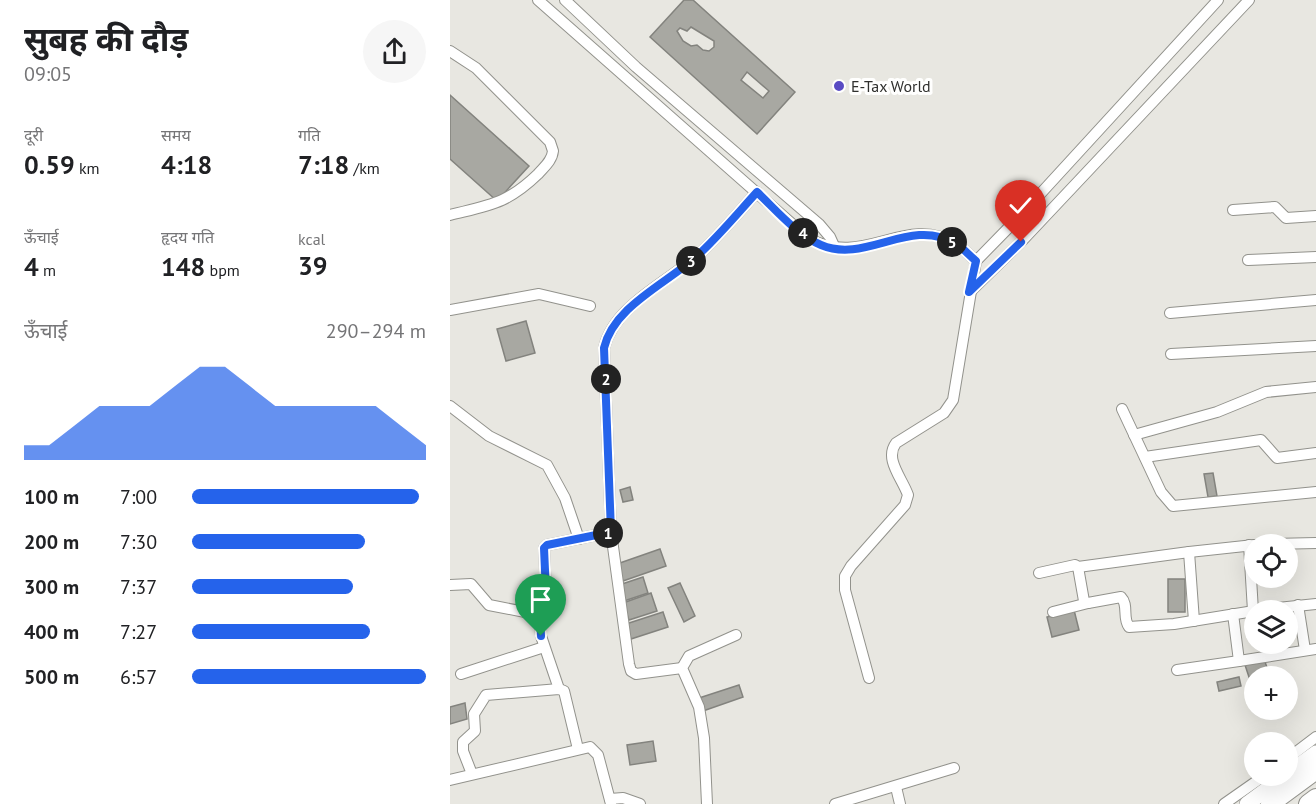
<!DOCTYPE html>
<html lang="hi">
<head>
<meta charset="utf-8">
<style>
  :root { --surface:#fff; --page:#f6f6f6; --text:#202124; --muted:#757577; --accent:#2563eb }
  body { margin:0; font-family:"PT Sans","Noto Sans Devanagari",sans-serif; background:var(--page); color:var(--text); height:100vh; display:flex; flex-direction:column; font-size:22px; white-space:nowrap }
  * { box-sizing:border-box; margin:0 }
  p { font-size:20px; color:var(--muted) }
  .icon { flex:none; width:33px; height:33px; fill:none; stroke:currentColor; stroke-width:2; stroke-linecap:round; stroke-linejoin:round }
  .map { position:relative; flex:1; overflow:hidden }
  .drawer { display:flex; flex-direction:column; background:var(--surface); width:450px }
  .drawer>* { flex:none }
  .buttons { position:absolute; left:794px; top:534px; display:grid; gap:12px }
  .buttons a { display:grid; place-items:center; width:54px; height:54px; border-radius:50%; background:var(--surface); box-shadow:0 6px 24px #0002; font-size:30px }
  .pin { position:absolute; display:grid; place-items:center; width:51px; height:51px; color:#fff; margin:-62px -26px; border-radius:50% 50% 50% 0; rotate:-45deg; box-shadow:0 0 6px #0007 }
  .pin .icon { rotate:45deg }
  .km { position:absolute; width:30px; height:30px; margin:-15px; border-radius:50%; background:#222; color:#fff; font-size:16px; line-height:30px; text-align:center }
  .round { display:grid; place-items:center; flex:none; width:63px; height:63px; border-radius:32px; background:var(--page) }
  .headline { display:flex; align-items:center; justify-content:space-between; height:102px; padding:0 24px }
  h1 { font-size:33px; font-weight:700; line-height:45px }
  .figures { display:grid; grid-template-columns:repeat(3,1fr); gap:9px; height:102px; padding:6px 24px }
  .figures div { display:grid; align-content:center }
  .figures b { font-size:26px; font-weight:700 }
  .figures small { font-size:16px; font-weight:400 }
  .figures p { font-size:16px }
  .chart { height:168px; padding:12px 24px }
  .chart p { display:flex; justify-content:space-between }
  .chart svg { width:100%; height:108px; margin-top:6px; fill:var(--accent); opacity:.7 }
  ul { padding:0 24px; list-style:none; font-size:20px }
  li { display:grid; grid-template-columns:96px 72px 1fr; align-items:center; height:45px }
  li i { height:15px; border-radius:8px; background:var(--accent) }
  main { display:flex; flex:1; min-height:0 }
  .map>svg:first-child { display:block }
  .building { fill:#a8a8a2; stroke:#83837e; stroke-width:1.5; fill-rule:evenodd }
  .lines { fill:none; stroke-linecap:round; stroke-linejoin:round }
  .street-casing { stroke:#92928c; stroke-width:12 }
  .secondary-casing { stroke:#92928c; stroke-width:16 }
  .highway-casing { stroke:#92928c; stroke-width:20 }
  .street { stroke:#fff; stroke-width:10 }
  .secondary { stroke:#fff; stroke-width:15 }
  .highway { stroke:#fff; stroke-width:18 }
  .route-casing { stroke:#fff; stroke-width:12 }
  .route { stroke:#2563eb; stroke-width:8 }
  .poi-dot { fill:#594bc3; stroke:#fffffe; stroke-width:2 }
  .labels { text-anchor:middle; stroke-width:6; stroke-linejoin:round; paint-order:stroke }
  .poi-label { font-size:16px; fill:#30302e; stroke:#fffffe; text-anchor:start }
</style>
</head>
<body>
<main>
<section class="drawer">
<div class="headline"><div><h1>सुबह की दौड़</h1><p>09:05</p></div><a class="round"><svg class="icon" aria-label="share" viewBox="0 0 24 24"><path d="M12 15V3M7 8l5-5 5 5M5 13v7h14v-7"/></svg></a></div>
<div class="figures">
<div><p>दूरी</p><b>0.59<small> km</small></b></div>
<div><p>समय</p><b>4:18</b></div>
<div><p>गति</p><b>7:18<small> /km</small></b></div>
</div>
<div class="figures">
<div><p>ऊँचाई</p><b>4<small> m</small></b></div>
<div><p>हृदय गति</p><b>148<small> bpm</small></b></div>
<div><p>kcal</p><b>39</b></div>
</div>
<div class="chart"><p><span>ऊँचाई</span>290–294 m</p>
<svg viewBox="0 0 160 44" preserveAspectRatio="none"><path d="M0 44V38L10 38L20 30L30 22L40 22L50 22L60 14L70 6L80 6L90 14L100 22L110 22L120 22L130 22L140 22L150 30L160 38V44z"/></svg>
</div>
<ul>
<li><b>100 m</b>7:00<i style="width:97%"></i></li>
<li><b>200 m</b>7:30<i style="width:74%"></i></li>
<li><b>300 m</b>7:37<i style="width:69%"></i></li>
<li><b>400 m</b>7:27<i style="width:76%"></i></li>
<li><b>500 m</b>6:57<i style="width:100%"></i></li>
</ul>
</section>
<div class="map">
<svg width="866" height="804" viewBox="0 0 866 804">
  <rect width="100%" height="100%" fill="#e8e7e1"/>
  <g class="building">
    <path d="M234,0H243L345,92L307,134L200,37ZM241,27L264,41V47L259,51L253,50L247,45L241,46L233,41L227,31L230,28L237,31ZM297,72L319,91L313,98L291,80Z"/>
    <path d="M0,95L79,166L47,201L0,159Z"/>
    <path d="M76,321L85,353L56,361L47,329Z"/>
    <path d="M763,473L767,496L758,497L754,474Z"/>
    <path d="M180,487L183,500L173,502L170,490Z"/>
    <path d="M210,549L216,566L173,581L167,564Z"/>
    <path d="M193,577L198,593L174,601L169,585Z"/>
    <rect x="718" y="579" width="17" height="33"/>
    <path d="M230,583L245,616L234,622L218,588Z"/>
    <path d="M201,593L207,611L179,620L173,603Z"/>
    <path d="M624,610L629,630L602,637L597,617Z"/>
    <path d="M213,612L218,627L181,639L176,624Z"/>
    <path d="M814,659L820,676H804L802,686L795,665Z"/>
    <path d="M789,677L791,686L769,691L767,682Z"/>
    <path d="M289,685L293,697L253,711L249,698Z"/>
    <path d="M15,703L17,719L0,724V707Z"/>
    <path d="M203,741L206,761L180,765L177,745Z"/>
  </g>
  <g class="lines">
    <g class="street-casing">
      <g id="street">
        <path d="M88,0L358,238C414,269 453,214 505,243C512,247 519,255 526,261"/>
        <path d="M115,0L186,67L369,224L380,237L385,248"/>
        <path d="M0,51L26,68L100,142L103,151C102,161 94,167 88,174C57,204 40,205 0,215"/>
        <path d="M783,210L825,207L836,218L866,216"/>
        <path d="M798,260L866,257"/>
        <path d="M520,292L571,242L799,0"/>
        <path d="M0,310L89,294L140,306"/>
        <path d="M720,313L866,300"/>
        <path d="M721,354L866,346"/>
        <path d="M0,406L39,436L97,465L115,498L129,539"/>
        <path d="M672,409L711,492L723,506L866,492"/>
        <path d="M684,435L767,412L816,392L866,387"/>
        <path d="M695,457L811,440L827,458L866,453"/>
        <path d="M822,544L866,543"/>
        <path d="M799,545L803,611"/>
        <path d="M739,552L804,545"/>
        <path d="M628,567L739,552L744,621"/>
        <path d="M589,573L625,565L628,567L634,601L638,603L671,597C679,605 672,618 679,627L724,624L804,611"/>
        <path d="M0,585L21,584L39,605L90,615"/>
        <path d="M848,605L855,650"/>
        <path d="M809,610L866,604"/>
        <path d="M603,612L638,603"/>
        <path d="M789,661L866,649"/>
        <path d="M232,668L186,674L181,671L179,664L161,532L154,348C164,306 216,283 247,256C268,237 287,214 307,192"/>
        <path d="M727,670L789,661L783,614"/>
        <path d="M11,674L94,647"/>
        <path d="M419,678L395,590V576L401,566L455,505L458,495C452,478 434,459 446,443L494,413L503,400L526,261L570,216L768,0"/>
        <path d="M109,689L91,636L90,615L96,593L94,548L97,545L161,532"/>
        <path d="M837,759L866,737"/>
        <path d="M22,774L13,751V742L25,731L24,714L36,695L109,689L114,691L128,749"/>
        <path d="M0,780L140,747L148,755L161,804"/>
        <path d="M446,787L450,804"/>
        <path d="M160,799L173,798L190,804"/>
        <path d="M257,804L254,738L249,707L232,668L239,656L286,635"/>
        <path d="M385,804L504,768"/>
        <path d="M774,804L814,776"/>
      </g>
    </g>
    <g class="secondary-casing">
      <g id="secondary">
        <path d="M837,774L866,753"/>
        <path d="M797,804L835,776"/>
      </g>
    </g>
    <g class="highway-casing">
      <g id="highway">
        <path d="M820,804L866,770"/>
        <path d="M858,804L866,798"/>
      </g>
    </g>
    <use href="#street" class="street"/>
    <use href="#secondary" class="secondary"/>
    <use href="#highway" class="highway"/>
  </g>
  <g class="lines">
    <g class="route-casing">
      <path id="route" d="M91,636L90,615L96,593L94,548L97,545L161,532L154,348C164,306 216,284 247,256C268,237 287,214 307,192C326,210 347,235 371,245C416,264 459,217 505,243C512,247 519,255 526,261L519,292L571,242"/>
    </g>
    <use href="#route" class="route"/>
  </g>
  <circle class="poi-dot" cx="389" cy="86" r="6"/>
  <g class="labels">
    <g class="poi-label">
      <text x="401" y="92">E-Tax World</text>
    </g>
  </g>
</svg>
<div class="buttons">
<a><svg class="icon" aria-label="locate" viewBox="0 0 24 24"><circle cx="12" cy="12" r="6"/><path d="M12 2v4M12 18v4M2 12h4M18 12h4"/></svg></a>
<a><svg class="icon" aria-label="layers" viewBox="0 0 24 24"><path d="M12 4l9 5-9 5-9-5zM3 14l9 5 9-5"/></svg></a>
<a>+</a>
<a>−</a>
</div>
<div class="pin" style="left:91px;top:636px;background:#1e9e55"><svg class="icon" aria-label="arrive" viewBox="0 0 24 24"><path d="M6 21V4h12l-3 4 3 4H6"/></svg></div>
<div class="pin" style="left:571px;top:242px;background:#d93025"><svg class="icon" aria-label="check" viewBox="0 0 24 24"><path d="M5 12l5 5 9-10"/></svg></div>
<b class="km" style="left:158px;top:533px">1</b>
<b class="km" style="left:156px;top:379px">2</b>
<b class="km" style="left:241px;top:261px">3</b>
<b class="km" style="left:353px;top:233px">4</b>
<b class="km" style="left:502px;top:242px">5</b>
</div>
</main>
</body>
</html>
